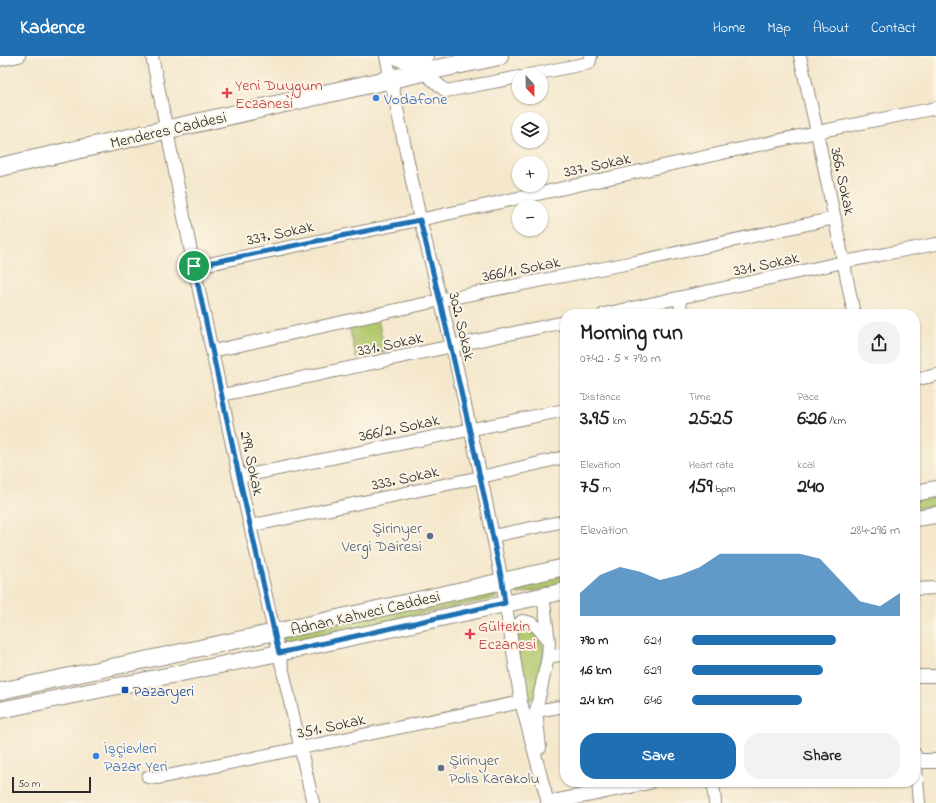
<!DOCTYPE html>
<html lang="en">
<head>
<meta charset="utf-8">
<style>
  :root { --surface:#fff; --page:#f2f2f2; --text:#222; --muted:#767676; --accent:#1f6fb2 }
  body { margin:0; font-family:"Indie Flower",sans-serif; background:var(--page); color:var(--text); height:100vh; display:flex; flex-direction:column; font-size:15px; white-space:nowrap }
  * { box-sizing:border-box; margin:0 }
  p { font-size:13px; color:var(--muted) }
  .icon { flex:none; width:22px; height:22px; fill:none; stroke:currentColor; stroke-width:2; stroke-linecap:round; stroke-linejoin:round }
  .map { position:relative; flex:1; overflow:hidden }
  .panel { position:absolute; left:560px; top:253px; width:360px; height:478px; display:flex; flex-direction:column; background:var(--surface); border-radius:16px; box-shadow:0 1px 3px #0004 }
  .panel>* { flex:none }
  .needle { width:26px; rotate:158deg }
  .buttons { position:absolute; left:512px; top:12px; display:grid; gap:8px }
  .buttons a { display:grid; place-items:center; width:36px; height:36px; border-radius:50%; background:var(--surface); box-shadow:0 1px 3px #0004; font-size:20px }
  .scale { position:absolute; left:12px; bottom:10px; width:79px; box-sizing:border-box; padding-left:4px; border:2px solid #2b2b2b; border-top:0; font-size:11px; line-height:14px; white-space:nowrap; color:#2b2b2b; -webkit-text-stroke:3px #fcf5e5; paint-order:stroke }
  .pin { position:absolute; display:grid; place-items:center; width:34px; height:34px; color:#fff; margin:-17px; border:2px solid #fff; border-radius:50%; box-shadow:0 1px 4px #0007 }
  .round { display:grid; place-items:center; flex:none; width:42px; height:42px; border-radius:16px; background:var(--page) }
  .headline { display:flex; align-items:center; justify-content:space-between; height:68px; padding:0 20px }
  h1 { font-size:22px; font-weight:700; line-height:30px }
  .figures { display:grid; grid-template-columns:repeat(3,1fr); gap:6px; height:68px; padding:4px 20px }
  .figures div { display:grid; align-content:center }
  .figures b { font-size:20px; font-weight:700 }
  .figures small { font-size:11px; font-weight:400 }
  .figures p { font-size:11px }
  .chart { height:112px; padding:8px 20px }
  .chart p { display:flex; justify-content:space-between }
  .chart svg { width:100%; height:72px; margin-top:4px; fill:var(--accent); opacity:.7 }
  .button { display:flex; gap:8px; margin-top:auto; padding:8px 20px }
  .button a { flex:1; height:46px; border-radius:16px; background:var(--accent); color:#fff; font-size:16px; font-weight:700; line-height:46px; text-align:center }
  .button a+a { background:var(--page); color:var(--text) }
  ul { padding:0 20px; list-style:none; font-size:13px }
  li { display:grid; grid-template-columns:64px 48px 1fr; align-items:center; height:30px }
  li i { height:10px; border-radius:5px; background:var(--accent) }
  header { display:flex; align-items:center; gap:24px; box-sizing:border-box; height:56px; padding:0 20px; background:var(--accent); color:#fff }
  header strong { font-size:19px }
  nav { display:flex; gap:22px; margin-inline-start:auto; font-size:14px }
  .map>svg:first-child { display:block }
  .green { fill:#b0c76c; stroke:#6e794c }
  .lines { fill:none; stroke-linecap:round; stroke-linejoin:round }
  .minor-casing { stroke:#90897c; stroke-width:14 }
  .tertiary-casing { stroke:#90897c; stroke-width:16 }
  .secondary-casing { stroke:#90897c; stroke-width:18 }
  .primary-casing { stroke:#90897c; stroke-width:20 }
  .minor { stroke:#fff; stroke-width:12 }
  .tertiary { stroke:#fff; stroke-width:14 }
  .secondary { stroke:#fff; stroke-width:16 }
  .primary { stroke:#fff; stroke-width:18 }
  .route-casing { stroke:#fff; stroke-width:8 }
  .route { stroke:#1f6fb2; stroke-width:5 }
  .health-dot { fill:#e0444e; stroke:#fcf5e5; stroke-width:1.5 }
  .shop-dot { fill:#3f7fe0; stroke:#fcf5e5; stroke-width:1.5 }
  .service-dot { fill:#5c6f8a; stroke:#fcf5e5; stroke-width:1.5 }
  .transit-dot { fill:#1a4fb4; stroke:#fcf5e5; stroke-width:1.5 }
  .labels { text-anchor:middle; stroke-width:4; stroke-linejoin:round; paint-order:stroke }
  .health-label { font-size:16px; fill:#be3a42; stroke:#fcf5e5; text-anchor:start }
  .shop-label { font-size:16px; fill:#366cbe; stroke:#fcf5e5; text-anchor:start }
  .street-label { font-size:16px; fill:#2b2b2b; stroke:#fcf5e5 }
  .service-label { font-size:16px; fill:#4e5e75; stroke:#fcf5e5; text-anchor:end }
  .transit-label { font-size:16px; fill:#164399; stroke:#fcf5e5; text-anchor:start }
</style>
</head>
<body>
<header>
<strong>Kadence</strong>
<nav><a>Home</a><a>Map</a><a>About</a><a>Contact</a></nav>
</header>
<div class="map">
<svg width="936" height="747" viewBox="0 0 936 747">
  <rect width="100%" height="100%" fill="#fcf5e5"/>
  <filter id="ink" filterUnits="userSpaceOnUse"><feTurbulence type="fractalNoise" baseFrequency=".025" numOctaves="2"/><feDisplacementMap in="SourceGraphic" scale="8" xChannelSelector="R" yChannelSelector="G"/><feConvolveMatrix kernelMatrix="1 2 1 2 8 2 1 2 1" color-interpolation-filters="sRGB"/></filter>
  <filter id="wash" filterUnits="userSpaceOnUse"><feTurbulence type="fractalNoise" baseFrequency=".012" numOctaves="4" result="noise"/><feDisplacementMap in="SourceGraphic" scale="16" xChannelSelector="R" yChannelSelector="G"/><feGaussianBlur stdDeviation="0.9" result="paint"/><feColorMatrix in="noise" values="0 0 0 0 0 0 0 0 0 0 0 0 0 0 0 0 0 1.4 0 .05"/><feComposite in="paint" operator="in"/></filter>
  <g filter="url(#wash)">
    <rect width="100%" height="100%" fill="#f4e7cc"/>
    <g class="green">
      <path d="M378,263L385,296L356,302L349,269Z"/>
      <path d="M936,438V449L915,453V442Z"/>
      <path d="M565,519V529L519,538L513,534L518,529Z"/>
      <path d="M494,533L496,542L292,586L282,585L285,578Z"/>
      <path d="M524,571H528L538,580L544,591L537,642L521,644L511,583L517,575Z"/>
    </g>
  </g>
  <g filter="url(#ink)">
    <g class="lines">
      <g class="minor-casing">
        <g id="minor">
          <path d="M152,0L194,211L239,421L313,747"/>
          <path d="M386,0L420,163L452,290L481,421L502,525L521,646L548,747"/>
          <path d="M800,0L817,76L854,258"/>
          <path d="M0,4L19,0"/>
          <path d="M423,16L446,35L519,21"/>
          <path d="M529,19L589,7L591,0"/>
          <path d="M194,211L433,161L817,76L936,52"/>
          <path d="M679,242L682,258"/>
          <path d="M604,258L844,206L936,188"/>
          <path d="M213,295L441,244L635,206L835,162"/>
          <path d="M915,324L936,319"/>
          <path d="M222,339L565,266"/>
          <path d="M239,421L565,354"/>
          <path d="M250,470L481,421L565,401"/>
          <path d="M493,480L565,465"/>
          <path d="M915,533L936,532"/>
          <path d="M510,575L522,565C536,566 540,574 548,585"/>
          <path d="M548,601L565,598"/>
          <path d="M915,620H936"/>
          <path d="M536,655L565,650"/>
          <path d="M540,692L536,655L548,601L549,586L543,539"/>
          <path d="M915,698L919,747"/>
          <path d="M148,721L158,722L521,646"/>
          <path d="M713,726L715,747"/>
        </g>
      </g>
      <g class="tertiary-casing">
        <g id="tertiary">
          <path d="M915,705H936"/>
          <path d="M548,747L649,726"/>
        </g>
      </g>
      <g class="secondary-casing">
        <g id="secondary">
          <path d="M915,437L936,433"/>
          <path d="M915,462L936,459"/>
          <path d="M0,635L275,576L565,511"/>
          <path d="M0,654L279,597L565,535"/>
        </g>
      </g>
      <g class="primary-casing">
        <g id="primary">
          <path d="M398,0L404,3L424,0"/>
          <path d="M0,111L423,16L499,0"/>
        </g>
      </g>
      <use href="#minor" class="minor"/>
      <use href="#tertiary" class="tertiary"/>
      <use href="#secondary" class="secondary"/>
      <use href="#primary" class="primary"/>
    </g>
  </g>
  <g class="lines" filter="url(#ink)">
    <g class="route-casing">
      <path id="route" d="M420,164C450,283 477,404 502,525L505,547L279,597L239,420L194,210Z"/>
    </g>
    <use href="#route" class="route"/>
  </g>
  <g class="health-dot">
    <path d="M225 31h4v4h4v4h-4v4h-4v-4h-4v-4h4z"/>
    <path d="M468 572h4v4h4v4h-4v4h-4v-4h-4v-4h4z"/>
  </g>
  <g class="shop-dot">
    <circle cx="376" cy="42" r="4"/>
    <circle cx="96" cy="700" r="4"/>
  </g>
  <g class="service-dot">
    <circle cx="430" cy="480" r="4"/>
    <circle cx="441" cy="712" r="4"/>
  </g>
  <rect class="transit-dot" x="121" y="630" width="8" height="8" rx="2"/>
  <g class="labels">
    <g class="health-label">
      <text x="235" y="34">Yeni Duygum<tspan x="235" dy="18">Eczanesi</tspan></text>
      <text x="478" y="575">Gültekin<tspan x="478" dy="18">Eczanesi</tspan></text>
    </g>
    <g class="shop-label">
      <text x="384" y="48">Vodafone</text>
      <text x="104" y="697">İşçievleri<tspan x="104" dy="18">Pazar Yeri</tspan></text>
    </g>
    <g class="street-label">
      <text transform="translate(168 73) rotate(-13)" y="6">Menderes Caddesi</text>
      <text transform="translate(597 108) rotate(-12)" y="6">337. Sokak</text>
      <text transform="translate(844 125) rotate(78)" y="6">366. Sokak</text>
      <text transform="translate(280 176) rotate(-12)" y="6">337. Sokak</text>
      <text transform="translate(766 207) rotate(-12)" y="6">331. Sokak</text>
      <text transform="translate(521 212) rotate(-11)" y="6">366/1. Sokak</text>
      <text transform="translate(463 270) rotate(77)" y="6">302. Sokak</text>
      <text transform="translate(390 287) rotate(-12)" y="6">331. Sokak</text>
      <text transform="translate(399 371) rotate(-12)" y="6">366/2. Sokak</text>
      <text transform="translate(253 407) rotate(78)" y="6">299. Sokak</text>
      <text transform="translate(405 421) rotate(-12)" y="6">333. Sokak</text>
      <text transform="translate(365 556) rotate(-13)" y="6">Adnan Kahveci Caddesi</text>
      <text transform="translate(331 669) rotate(-12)" y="6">351. Sokak</text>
    </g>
    <g class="service-label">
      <text x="422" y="477">Şirinyer<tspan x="422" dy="18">Vergi Dairesi</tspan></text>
      <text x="449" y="709" text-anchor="start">Şirinyer<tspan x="449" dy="18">Polis Karakolu</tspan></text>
    </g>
    <g class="transit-label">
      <text x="133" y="640">Pazaryeri</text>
    </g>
  </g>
</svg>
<div class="buttons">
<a><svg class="needle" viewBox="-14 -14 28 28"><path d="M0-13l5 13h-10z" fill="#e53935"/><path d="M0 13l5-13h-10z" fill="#767676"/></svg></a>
<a><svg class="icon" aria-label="layers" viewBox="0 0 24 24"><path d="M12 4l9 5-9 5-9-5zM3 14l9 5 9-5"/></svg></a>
<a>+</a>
<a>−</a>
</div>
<div class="scale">50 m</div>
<div class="pin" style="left:194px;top:210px;background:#1e9e55"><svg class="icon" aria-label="arrive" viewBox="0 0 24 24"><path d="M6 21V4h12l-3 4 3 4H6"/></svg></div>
<section class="panel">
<div class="headline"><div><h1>Morning run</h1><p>07:42 · 5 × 790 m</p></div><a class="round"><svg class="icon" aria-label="share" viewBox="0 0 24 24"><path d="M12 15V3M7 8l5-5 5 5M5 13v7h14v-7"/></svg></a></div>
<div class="figures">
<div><p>Distance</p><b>3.95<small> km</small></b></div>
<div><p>Time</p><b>25:25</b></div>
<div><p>Pace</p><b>6:26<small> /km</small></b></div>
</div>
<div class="figures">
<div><p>Elevation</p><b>75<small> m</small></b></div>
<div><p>Heart rate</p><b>159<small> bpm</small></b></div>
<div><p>kcal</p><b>240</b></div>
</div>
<div class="chart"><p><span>Elevation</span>284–296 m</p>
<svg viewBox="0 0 160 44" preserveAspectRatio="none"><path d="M0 44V30L10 19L20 14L30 17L40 22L50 19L60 14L70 6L80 6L90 6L100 6L110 6L120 9L130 22L140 35L150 38L160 30V44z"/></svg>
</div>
<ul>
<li><b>790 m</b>6:21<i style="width:69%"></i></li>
<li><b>1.6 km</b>6:29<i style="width:63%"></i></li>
<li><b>2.4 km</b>6:46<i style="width:53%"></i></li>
</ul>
<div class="button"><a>Save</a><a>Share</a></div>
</section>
</div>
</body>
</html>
